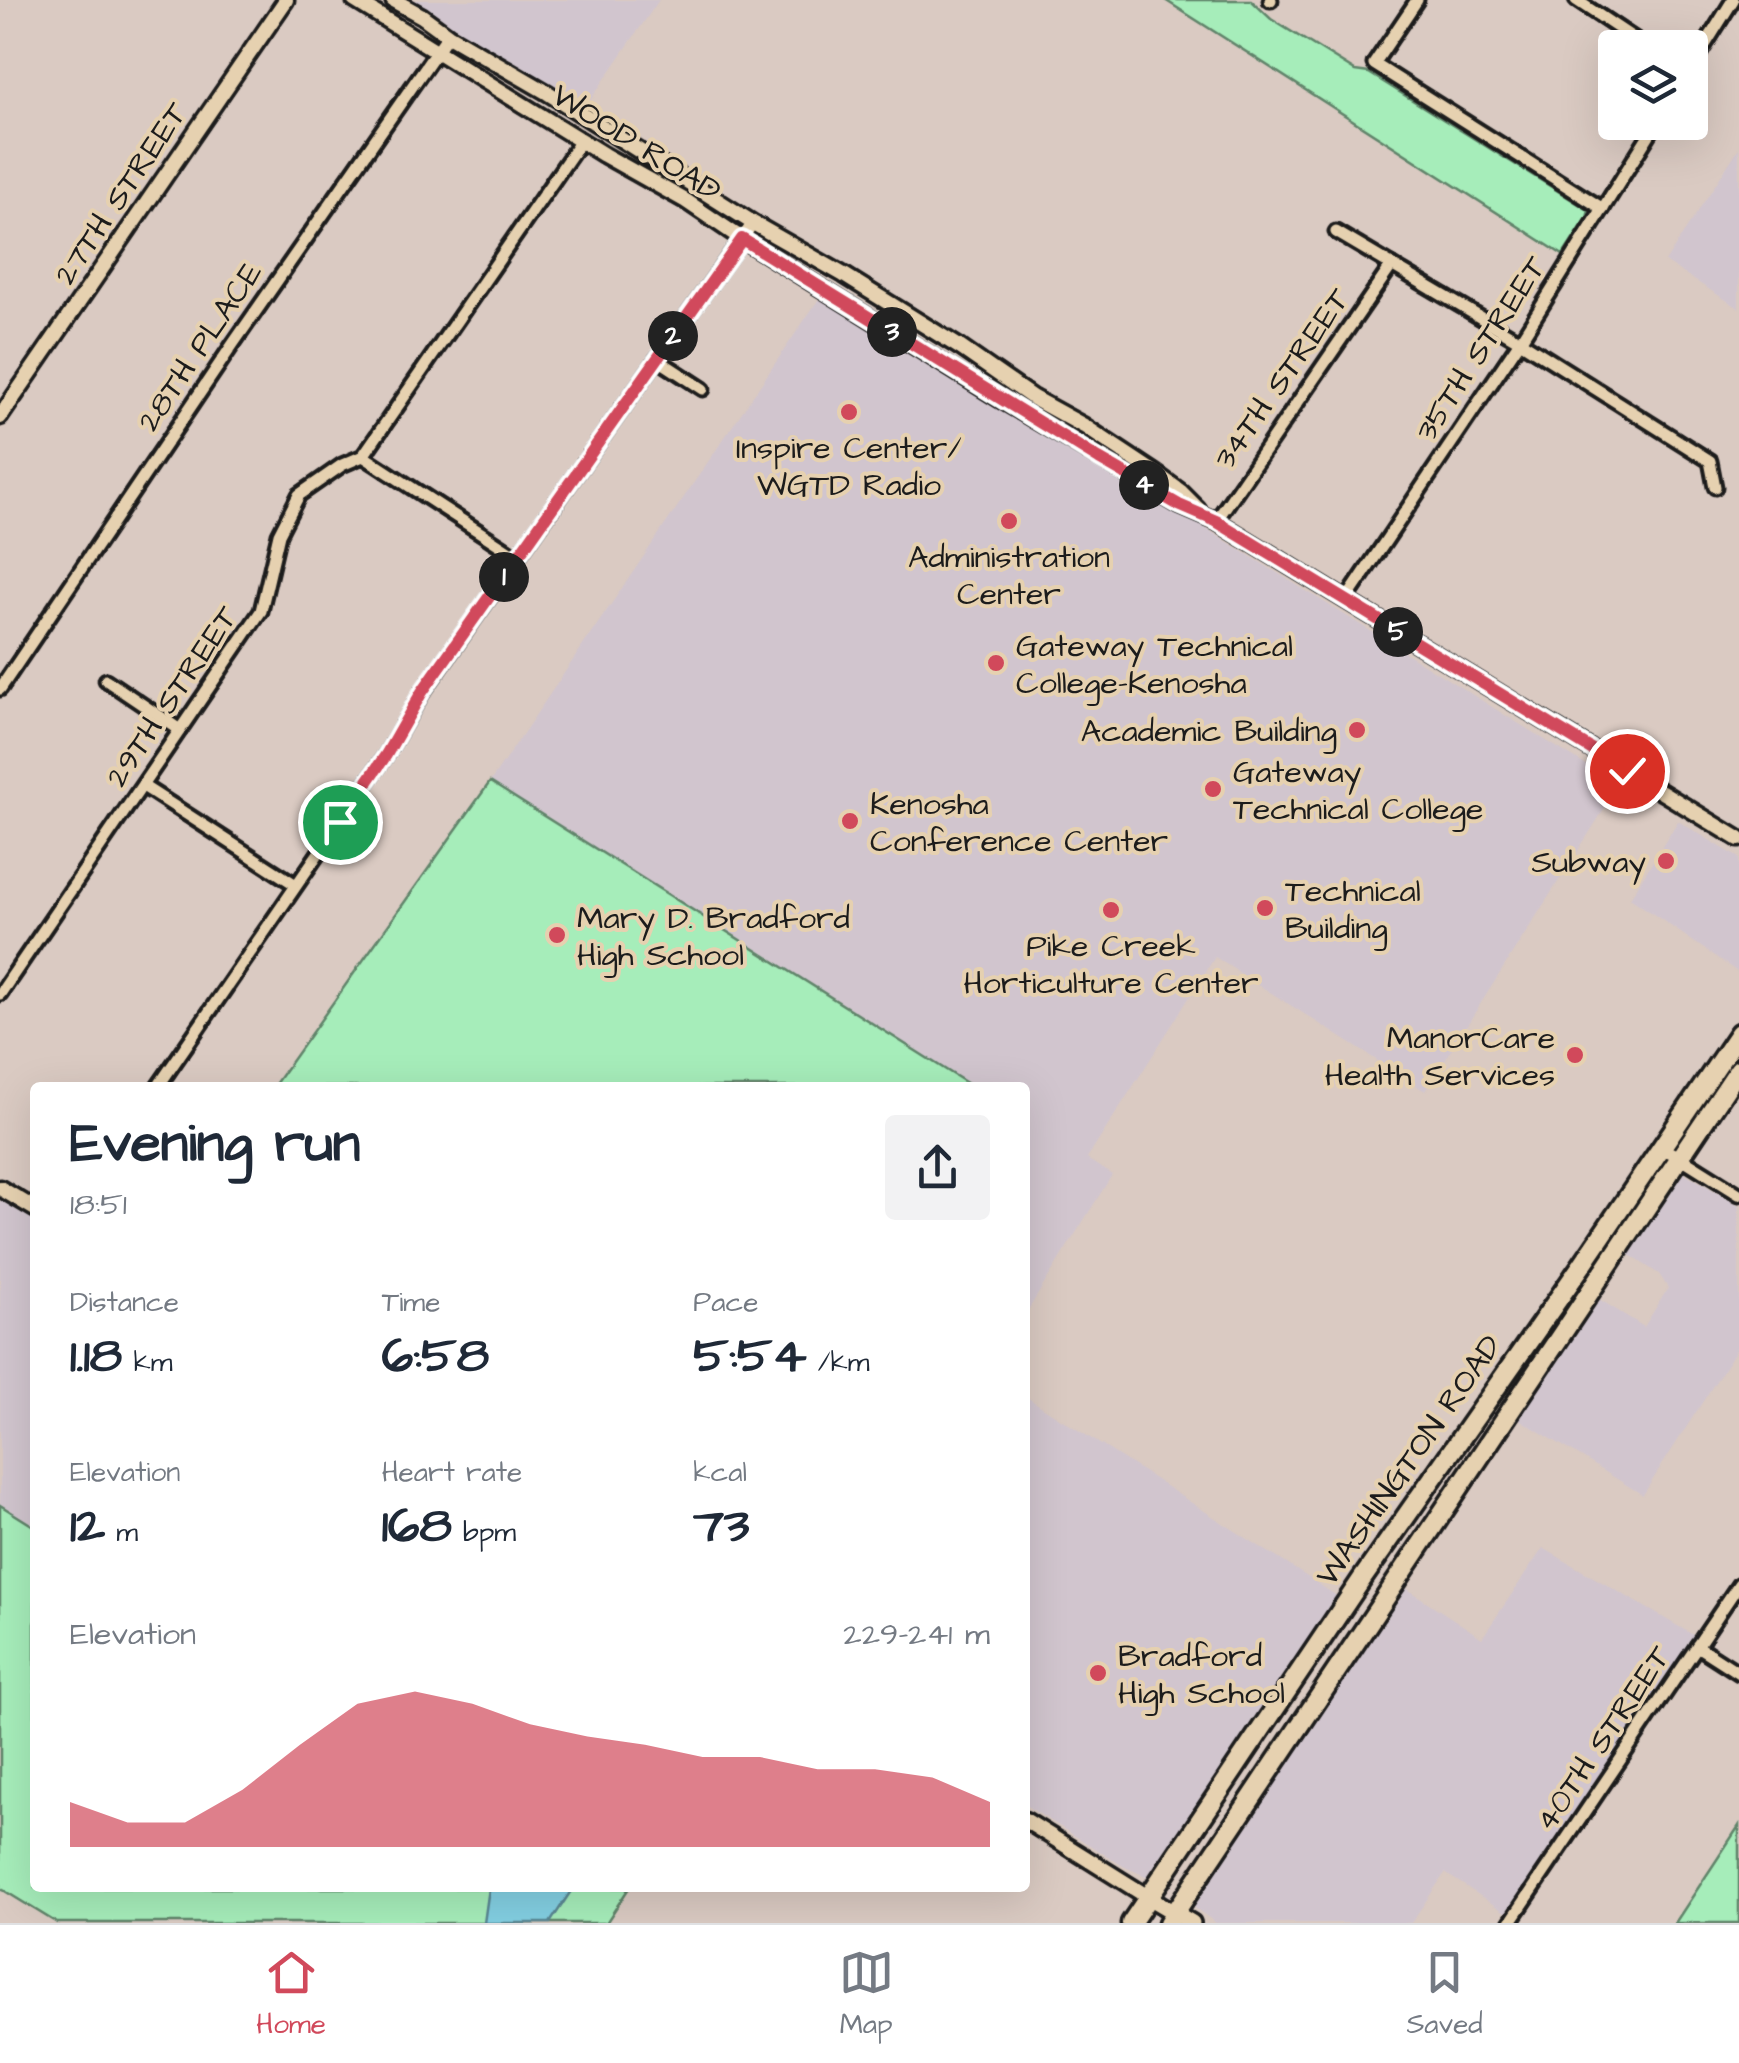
<!DOCTYPE html>
<html lang="en">
<head>
<meta charset="utf-8">
<style>
  :root { --surface:#fff; --page:#f2f2f3; --text:#1f2937; --muted:#747a83; --line:#e0e1e3; --accent:#d1495b }
  body { margin:0; font-family:"Architects Daughter",sans-serif; background:var(--page); color:var(--text); height:100vh; display:flex; flex-direction:column; font-size:38px; white-space:nowrap }
  * { box-sizing:border-box; margin:0 }
  p { font-size:32px; color:var(--muted) }
  .icon { flex:none; width:55px; height:55px; fill:none; stroke:currentColor; stroke-width:2; stroke-linecap:round; stroke-linejoin:round }
  .map { position:relative; flex:1; overflow:hidden }
  .panel { position:absolute; left:30px; top:1082px; width:1000px; height:810px; display:flex; flex-direction:column; background:var(--surface); border-radius:10px; box-shadow:0 10px 40px #0002 }
  .panel>* { flex:none }
  .controls { position:absolute; left:1598px; top:30px; display:grid; gap:20px }
  .controls a { display:grid; place-items:center; width:110px; height:110px; border-radius:10px; background:var(--surface); box-shadow:0 10px 40px #0002; font-size:50px }
  .pin { position:absolute; display:grid; place-items:center; width:85px; height:85px; color:#fff; margin:-42px; border:5px solid #fff; border-radius:50%; box-shadow:0 2px 10px #0007 }
  .km { position:absolute; width:50px; height:50px; margin:-25px; border-radius:50%; background:#222; color:#fff; font-size:28px; line-height:50px; text-align:center }
  .round { display:grid; place-items:center; flex:none; width:105px; height:105px; border-radius:10px; background:var(--page) }
  .overview { display:flex; align-items:center; justify-content:space-between; height:170px; padding:0 40px }
  h1 { font-size:55px; font-weight:700; line-height:75px }
  .figures { display:grid; grid-template-columns:repeat(3,1fr); gap:15px; height:170px; padding:10px 40px }
  .figures div { display:grid; align-content:center }
  .figures b { font-size:50px; font-weight:700 }
  .figures small { font-size:28px; font-weight:400 }
  .figures p { font-size:28px }
  .chart { height:280px; padding:20px 40px }
  .chart p { display:flex; justify-content:space-between }
  .chart svg { width:100%; height:180px; margin-top:10px; fill:var(--accent); opacity:.7 }
  .tab-bar { display:flex; justify-content:space-around; align-items:center; height:140px; border-top:2px solid var(--line); background:var(--surface); font-size:28px; color:var(--muted) }
  .tab-bar a { display:grid; justify-items:center; gap:5px }
  .tab-bar .selected { color:var(--accent) }
  .map>svg:first-child { display:block }
  .built { fill:#d1c5ce }
  .green { fill:#a6edba; stroke:#61846b; stroke-width:2.5 }
  .water { fill:#83cfe2; stroke:#5a8793; stroke-width:2.5 }
  .lines { fill:none; stroke-linecap:round; stroke-linejoin:round }
  .minor-casing { stroke:#1c1c1c; stroke-width:19 }
  .tertiary-casing { stroke:#1c1c1c; stroke-width:21 }
  .secondary-casing { stroke:#1c1c1c; stroke-width:22 }
  .primary-casing { stroke:#1c1c1c; stroke-width:25 }
  .minor { stroke:#e6d1b0; stroke-width:11 }
  .tertiary { stroke:#e6d1b0; stroke-width:14 }
  .secondary { stroke:#e6d1b0; stroke-width:15 }
  .primary { stroke:#e6d1b0; stroke-width:18 }
  .route-casing { stroke:#fff; stroke-width:20 }
  .route { stroke:#d1495b; stroke-width:12 }
  .poi-dot { fill:#d1495b; stroke:#e6d1b0; stroke-width:4 }
  .labels { text-anchor:middle; stroke-width:8; stroke-linejoin:round; paint-order:stroke }
  .street-label { font-size:32px; fill:#1c1c1c; stroke:#e6d1b0 }
  .poi-label { font-size:32px; fill:#1c1c1c; stroke:#e6d1b0; text-anchor:start }
</style>
</head>
<body>
<div class="map">
<svg width="1739" height="1923" viewBox="0 0 1739 1923">
  <rect width="100%" height="100%" fill="#dacac2"/>
  <filter id="ink" filterUnits="userSpaceOnUse"><feTurbulence type="fractalNoise" baseFrequency=".01" numOctaves="2"/><feDisplacementMap in="SourceGraphic" scale="20" xChannelSelector="R" yChannelSelector="G"/><feConvolveMatrix kernelMatrix="1 2 1 2 8 2 1 2 1" color-interpolation-filters="sRGB"/></filter>
  <g filter="url(#ink)">
    <g class="built">
      <path d="M410,0H659L585,108Z"/>
      <path d="M1739,148V308L1665,262Z"/>
      <path d="M821,296L1060,444L1157,498L1619,786L1425,1091L1215,957L1087,1159L1112,1175L1025,1315V1088H273L490,782Z"/>
      <path d="M1678,821L1739,858V973L1630,898Z"/>
      <path d="M1681,1171L1739,1205V1345L1643,1495L1519,1419L1594,1296L1644,1327L1668,1288L1659,1274L1622,1250Z"/>
      <path d="M0,1197L35,1218V1527L0,1505Z"/>
      <path d="M1025,1396L1340,1598L1159,1868L1148,1877L1125,1867L1025,1805Z"/>
      <path d="M1543,1548L1695,1636L1508,1914L1445,1873L1411,1923H1216L1195,1908L1192,1901L1403,1586L1482,1638Z"/>
    </g>
    <g class="green">
      <path d="M1165,0H1251L1271,19L1355,71L1369,73L1585,208L1589,210L1587,218L1563,255Z"/>
      <path d="M490,782L973,1087H273Z"/>
      <path d="M0,1505L35,1527V1888H629L606,1923H57L0,1888Z"/>
      <path d="M1739,1826V1923H1675Z"/>
    </g>
    <path class="water" d="M489,1888H573L550,1923H484Z"/>
    <g class="lines">
      <g class="minor-casing">
        <g id="minor">
          <path d="M1270,0H1271"/>
          <path d="M1417,0L1374,64L1603,209"/>
          <path d="M1576,0L1648,48"/>
          <path d="M1690,69L1733,0"/>
          <path d="M1336,232L1520,341L1710,461L1715,487"/>
          <path d="M657,359L703,389"/>
          <path d="M363,456L518,557"/>
          <path d="M1216,521L1392,265"/>
          <path d="M1346,600L1520,341L1657,122"/>
          <path d="M106,680L180,730"/>
          <path d="M0,689L233,344L448,35"/>
          <path d="M143,786L296,885"/>
          <path d="M0,994L261,611L279,534L299,495L342,465L363,456L581,141"/>
          <path d="M157,1088L386,755L422,693L753,223"/>
          <path d="M1661,1148L1680,1157L1739,1194"/>
          <path d="M1697,1646L1739,1673"/>
          <path d="M1510,1923L1739,1584"/>
        </g>
      </g>
      <g class="tertiary-casing">
        <g id="tertiary">
          <path d="M354,0L604,155L686,201L742,239L1000,399L1179,505L1216,521L1739,839"/>
          <path d="M393,0L422,16L448,35L548,93L753,223L844,275L961,348L1033,398L1084,426L1155,473L1181,492L1198,509"/>
          <path d="M0,417L286,0"/>
          <path d="M0,1188L35,1209"/>
          <path d="M1025,1820L1148,1897"/>
        </g>
      </g>
      <g class="secondary-casing">
        <path id="secondary" d="M1148,1897L1192,1923"/>
      </g>
      <g class="primary-casing">
        <g id="primary">
          <path d="M1131,1923L1362,1579L1582,1265L1739,1033"/>
          <path d="M1168,1923L1739,1069"/>
        </g>
      </g>
      <use href="#minor" class="minor"/>
      <use href="#tertiary" class="tertiary"/>
      <use href="#secondary" class="secondary"/>
      <use href="#primary" class="primary"/>
    </g>
  </g>
  <g class="lines" filter="url(#ink)">
    <g class="route-casing">
      <path id="route" d="M340,822L386,755L422,692L742,239L1099,459L1179,505L1216,521L1627,771"/>
    </g>
    <use href="#route" class="route"/>
  </g>
  <g class="poi-dot">
    <circle cx="849" cy="412" r="10"/>
    <circle cx="1009" cy="521" r="10"/>
    <circle cx="996" cy="663" r="10"/>
    <circle cx="1357" cy="730" r="10"/>
    <circle cx="1213" cy="789" r="10"/>
    <circle cx="850" cy="821" r="10"/>
    <circle cx="1666" cy="861" r="10"/>
    <circle cx="1265" cy="908" r="10"/>
    <circle cx="1111" cy="910" r="10"/>
    <circle cx="557" cy="935" r="10"/>
    <circle cx="1575" cy="1055" r="10"/>
    <circle cx="1098" cy="1673" r="10"/>
  </g>
  <g class="labels">
    <g class="street-label">
      <text transform="translate(637 142) rotate(32)" y="11">WOOD ROAD</text>
      <text transform="translate(120 193) rotate(-56)" y="11">27TH STREET</text>
      <text transform="translate(199 346) rotate(-56)" y="11">28TH PLACE</text>
      <text transform="translate(1480 348) rotate(-57)" y="11">35TH STREET</text>
      <text transform="translate(1281 378) rotate(-55)" y="11">34TH STREET</text>
      <text transform="translate(171 696) rotate(-56)" y="11">29TH STREET</text>
      <text transform="translate(1408 1460) rotate(-55)" y="11">WASHINGTON ROAD</text>
      <text transform="translate(1602 1738) rotate(-56)" y="11">40TH STREET</text>
    </g>
    <g class="poi-label">
      <text x="849" y="458" text-anchor="middle">Inspire Center/<tspan x="849" dy="37">WGTD Radio</tspan></text>
      <text x="1009" y="567" text-anchor="middle">Administration<tspan x="1009" dy="37">Center</tspan></text>
      <text x="1016" y="656">Gateway Technical<tspan x="1016" dy="37">College-Kenosha</tspan></text>
      <text x="1337" y="741" text-anchor="end">Academic Building</text>
      <text x="1233" y="782">Gateway<tspan x="1233" dy="37">Technical College</tspan></text>
      <text x="870" y="814">Kenosha<tspan x="870" dy="37">Conference Center</tspan></text>
      <text x="1646" y="872" text-anchor="end">Subway</text>
      <text x="1285" y="901">Technical<tspan x="1285" dy="37">Building</tspan></text>
      <text x="577" y="928">Mary D. Bradford<tspan x="577" dy="37">High School</tspan></text>
      <text x="1111" y="956" text-anchor="middle">Pike Creek<tspan x="1111" dy="37">Horticulture Center</tspan></text>
      <text x="1555" y="1048" text-anchor="end">ManorCare<tspan x="1555" dy="37">Health Services</tspan></text>
      <text x="1118" y="1666">Bradford<tspan x="1118" dy="37">High School</tspan></text>
    </g>
  </g>
</svg>
<div class="controls">
<a><svg class="icon" aria-label="layers" viewBox="0 0 24 24"><path d="M12 4l9 5-9 5-9-5zM3 14l9 5 9-5"/></svg></a>
</div>
<div class="pin" style="left:340px;top:822px;background:#1e9e55"><svg class="icon" aria-label="arrive" viewBox="0 0 24 24"><path d="M6 21V4h12l-3 4 3 4H6"/></svg></div>
<div class="pin" style="left:1627px;top:771px;background:#d93025"><svg class="icon" aria-label="check" viewBox="0 0 24 24"><path d="M5 12l5 5 9-10"/></svg></div>
<b class="km" style="left:504px;top:577px">1</b>
<b class="km" style="left:673px;top:336px">2</b>
<b class="km" style="left:892px;top:332px">3</b>
<b class="km" style="left:1144px;top:485px">4</b>
<b class="km" style="left:1398px;top:632px">5</b>
<section class="panel">
<div class="overview"><div><h1>Evening run</h1><p>18:51</p></div><a class="round"><svg class="icon" aria-label="share" viewBox="0 0 24 24"><path d="M12 15V3M7 8l5-5 5 5M5 13v7h14v-7"/></svg></a></div>
<div class="figures">
<div><p>Distance</p><b>1.18<small> km</small></b></div>
<div><p>Time</p><b>6:58</b></div>
<div><p>Pace</p><b>5:54<small> /km</small></b></div>
</div>
<div class="figures">
<div><p>Elevation</p><b>12<small> m</small></b></div>
<div><p>Heart rate</p><b>168<small> bpm</small></b></div>
<div><p>kcal</p><b>73</b></div>
</div>
<div class="chart"><p><span>Elevation</span>229–241 m</p>
<svg viewBox="0 0 160 44" preserveAspectRatio="none"><path d="M0 44V33L10 38L20 38L30 30L40 19L50 9L60 6L70 9L80 14L90 17L100 19L110 22L120 22L130 25L140 25L150 27L160 33V44z"/></svg>
</div>
</section>
</div>
<nav class="tab-bar">
<a class="selected"><svg class="icon" aria-label="home" viewBox="0 0 24 24"><path d="M3 11l9-7 9 7M6 9v11h12V9"/></svg>Home</a>
<a><svg class="icon" aria-label="map" viewBox="0 0 24 24"><path d="M3 6l6-2 6 2 6-2v14l-6 2-6-2-6 2zM9 4v14M15 6v14"/></svg>Map</a>
<a><svg class="icon" aria-label="saved" viewBox="0 0 24 24"><path d="M7 4h10v16l-5-4-5 4z"/></svg>Saved</a>
</nav>
</body>
</html>
